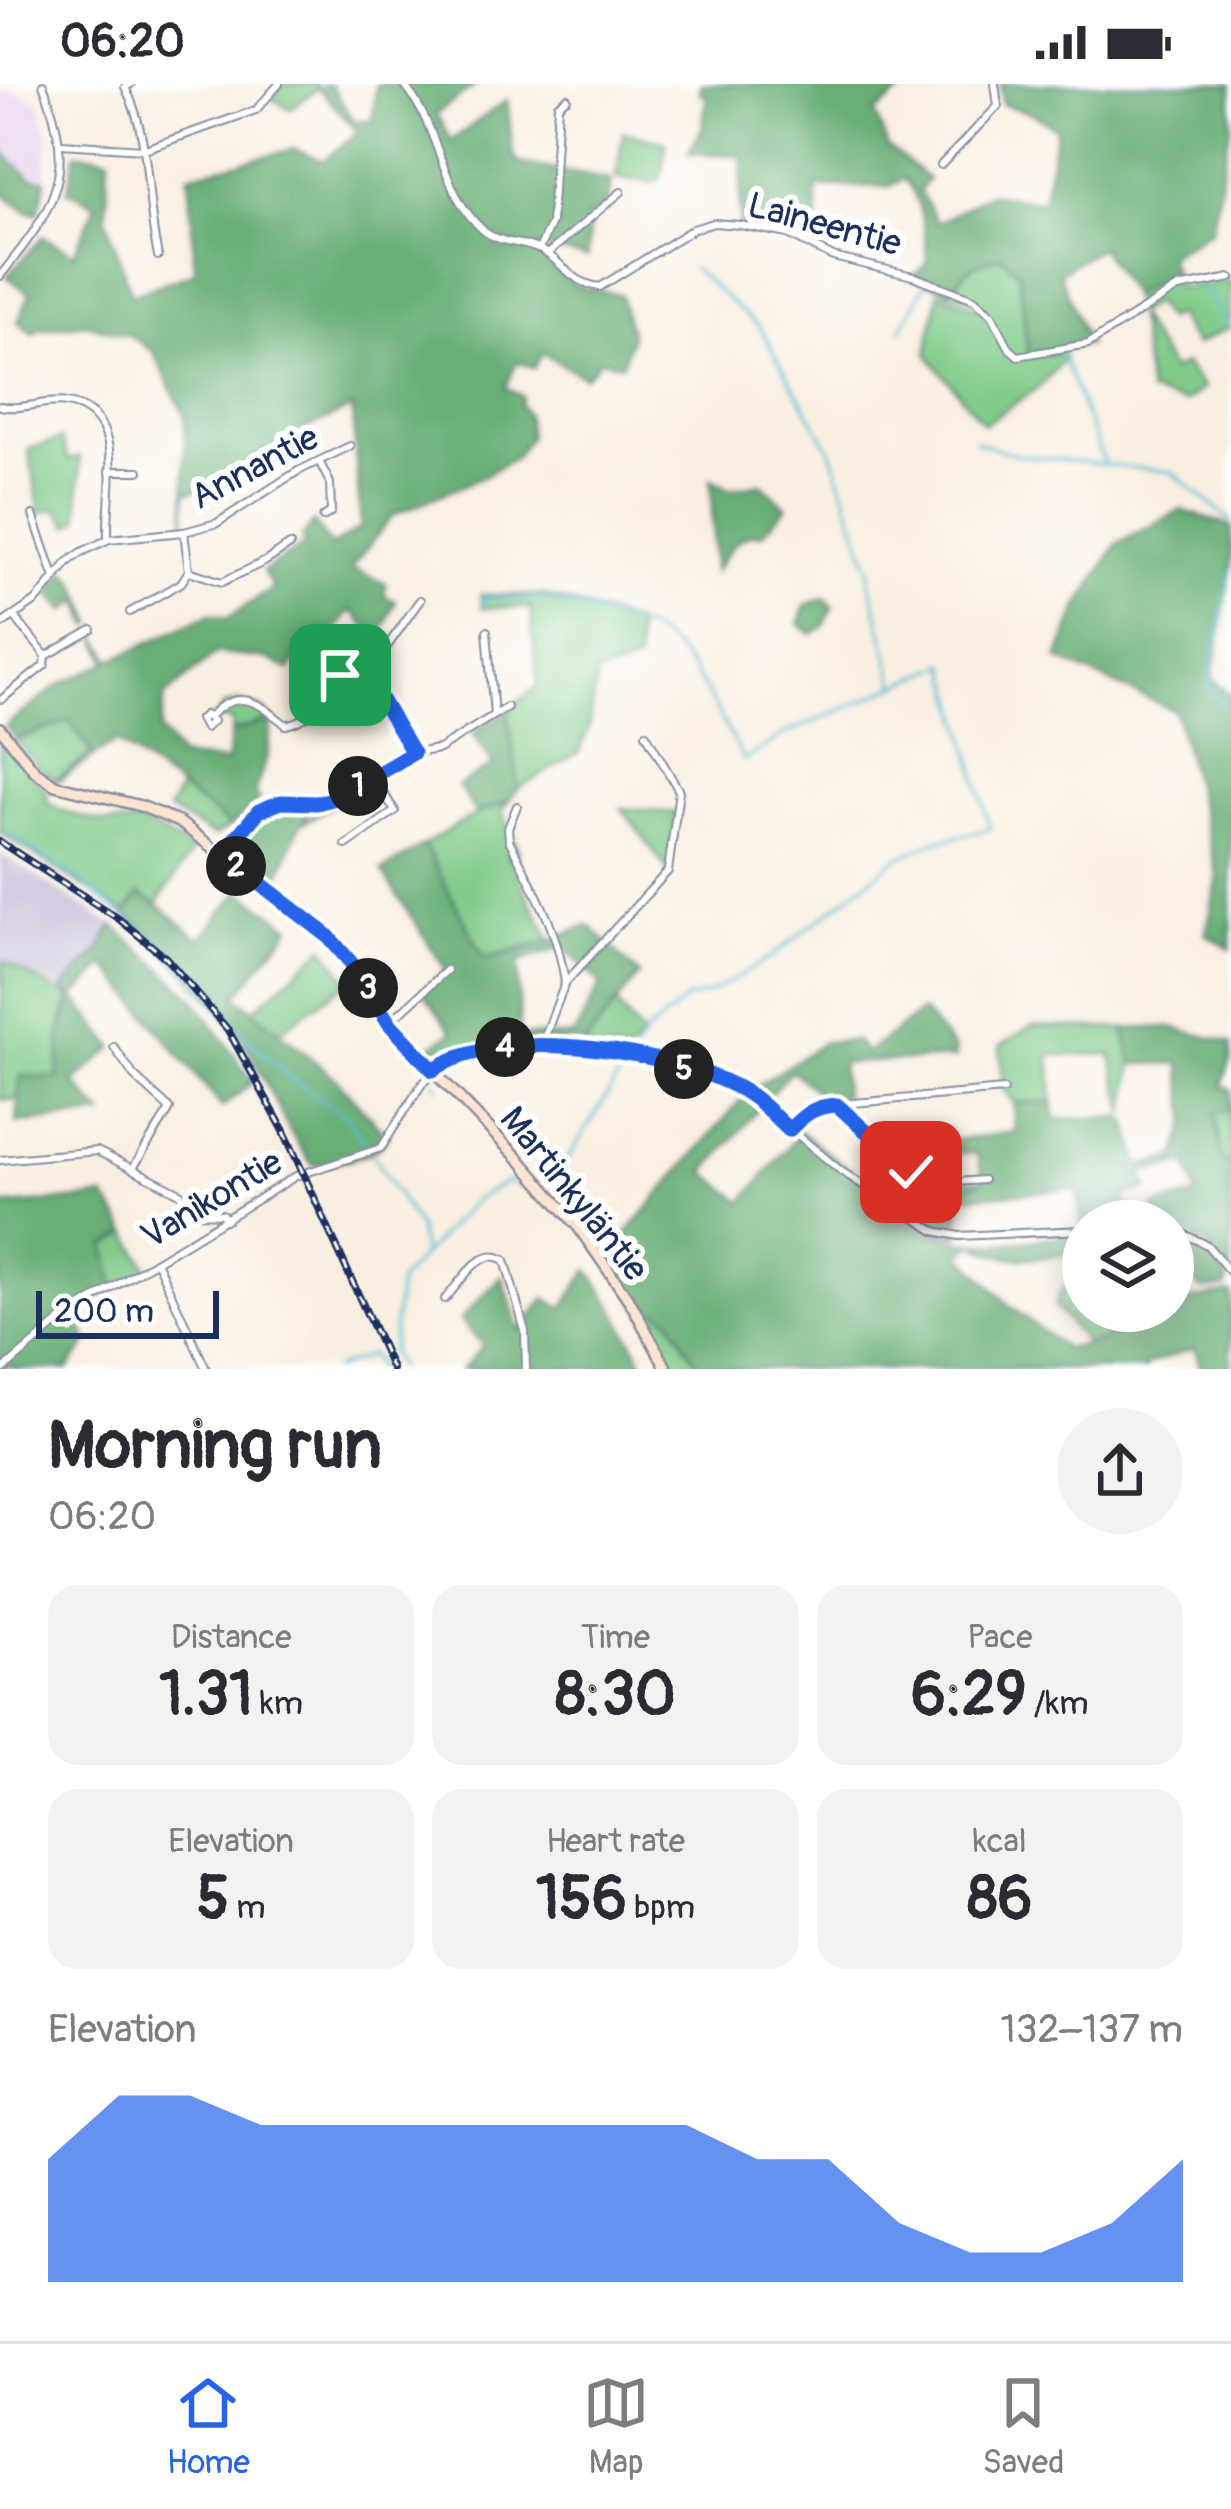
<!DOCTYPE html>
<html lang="en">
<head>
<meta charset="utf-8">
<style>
  :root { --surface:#fff; --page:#f2f2f3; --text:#2b2b33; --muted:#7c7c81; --line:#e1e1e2; --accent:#2563eb }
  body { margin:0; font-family:Pangolin,sans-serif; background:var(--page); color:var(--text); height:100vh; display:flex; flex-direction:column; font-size:45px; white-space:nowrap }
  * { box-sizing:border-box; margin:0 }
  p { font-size:39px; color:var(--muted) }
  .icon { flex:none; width:66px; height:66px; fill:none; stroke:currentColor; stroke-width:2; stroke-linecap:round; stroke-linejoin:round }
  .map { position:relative; height:1285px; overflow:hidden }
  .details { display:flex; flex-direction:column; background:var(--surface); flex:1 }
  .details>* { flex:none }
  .buttons { position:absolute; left:1062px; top:1116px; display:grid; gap:24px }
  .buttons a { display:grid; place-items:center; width:132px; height:132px; border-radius:50%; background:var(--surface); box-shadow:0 6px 30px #0003; font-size:60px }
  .scale { position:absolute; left:36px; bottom:30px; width:183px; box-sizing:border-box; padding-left:12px; border:6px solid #1b2f5e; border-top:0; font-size:33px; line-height:42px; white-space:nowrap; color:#1b2f5e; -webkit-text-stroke:9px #fff; paint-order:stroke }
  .pin { position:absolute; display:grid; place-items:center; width:102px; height:102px; color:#fff; margin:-51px; border-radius:24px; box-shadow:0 6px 18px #0006 }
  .km { position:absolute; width:60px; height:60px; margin:-30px; border-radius:50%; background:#222; color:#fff; font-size:33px; line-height:60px; text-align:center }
  .round { display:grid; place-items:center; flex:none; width:126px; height:126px; border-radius:63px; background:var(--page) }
  .summary { display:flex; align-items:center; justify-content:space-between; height:204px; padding:0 48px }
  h1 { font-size:66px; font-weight:800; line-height:90px }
  .metrics { display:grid; grid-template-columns:repeat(3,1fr); gap:18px; height:204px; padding:12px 48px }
  .metrics div { display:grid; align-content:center; border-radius:30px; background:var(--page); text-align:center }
  .metrics b { font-size:60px; font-weight:800 }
  .metrics small { font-size:33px; font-weight:400 }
  .metrics p { font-size:33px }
  .chart { height:336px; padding:24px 48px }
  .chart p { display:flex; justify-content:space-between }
  .chart svg { width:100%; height:216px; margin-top:12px; fill:var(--accent); opacity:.7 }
  .status { display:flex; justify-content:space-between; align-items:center; height:84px; padding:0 60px; background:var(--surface); direction:ltr }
  .status svg { height:33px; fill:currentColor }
  .tab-bar { display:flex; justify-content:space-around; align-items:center; height:168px; border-top:3px solid var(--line); background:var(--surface); font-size:33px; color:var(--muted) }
  .tab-bar a { display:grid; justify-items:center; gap:6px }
  .tab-bar .current { color:var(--accent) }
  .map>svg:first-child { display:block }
  .built { fill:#e7d2ef }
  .industrial { fill:#c8bfd8 }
  .green { fill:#80ca88; stroke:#4e7c73; stroke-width:3 }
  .forest { fill:#68ae74; stroke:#426e69; stroke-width:3; fill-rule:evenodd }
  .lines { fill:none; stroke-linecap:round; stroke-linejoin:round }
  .stream { stroke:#56bfd3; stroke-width:3 }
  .street-casing { stroke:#8a8fa0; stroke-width:10 }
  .secondary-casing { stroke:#8a8fa0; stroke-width:14 }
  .street { stroke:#fff; stroke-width:6 }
  .secondary { stroke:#fde4d1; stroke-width:9 }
  .rail-casing { stroke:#1b2f5e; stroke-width:8 }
  .rail { stroke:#fff; stroke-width:3; stroke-dasharray:9; stroke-linecap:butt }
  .route-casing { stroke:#fff; stroke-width:24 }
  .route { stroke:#2563eb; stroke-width:15 }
  .labels { text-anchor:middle; stroke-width:12; stroke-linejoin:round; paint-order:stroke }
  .street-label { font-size:36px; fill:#1b2f5e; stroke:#fff }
</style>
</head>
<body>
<div class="status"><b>06:20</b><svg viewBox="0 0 49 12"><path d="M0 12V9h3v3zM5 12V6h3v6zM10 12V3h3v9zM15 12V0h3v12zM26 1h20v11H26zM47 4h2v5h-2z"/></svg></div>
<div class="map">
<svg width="1231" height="1285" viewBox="0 0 1231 1285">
  <rect width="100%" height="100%" fill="#fff"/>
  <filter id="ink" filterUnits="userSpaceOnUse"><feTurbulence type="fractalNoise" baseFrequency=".00833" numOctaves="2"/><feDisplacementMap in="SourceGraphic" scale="24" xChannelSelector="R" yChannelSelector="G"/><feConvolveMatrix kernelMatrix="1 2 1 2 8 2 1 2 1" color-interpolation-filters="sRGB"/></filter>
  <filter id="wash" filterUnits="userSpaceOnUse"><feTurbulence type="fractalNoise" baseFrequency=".004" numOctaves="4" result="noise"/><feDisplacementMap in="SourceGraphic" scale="48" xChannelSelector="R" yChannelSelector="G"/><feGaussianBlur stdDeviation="2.7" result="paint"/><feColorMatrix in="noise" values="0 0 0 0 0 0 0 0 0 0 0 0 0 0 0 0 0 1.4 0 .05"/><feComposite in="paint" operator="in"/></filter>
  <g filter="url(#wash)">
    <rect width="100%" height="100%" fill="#f9efe1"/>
    <path class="built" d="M0,9H18L39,18L48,52L46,96L31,94L0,65Z"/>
    <path class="industrial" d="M0,769L113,841L101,865L62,905L4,877L0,903Z"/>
    <g class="green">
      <path d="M283,0H316V6L291,25L272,15Z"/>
      <path d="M623,48L666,58L661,94L654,98L616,94Z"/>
      <path d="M1001,172L1019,189L1028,271L1061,269L1065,274L1039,303L984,340L927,270L939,208L988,228L974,215L948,207L973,181Z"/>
      <path d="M1172,187L1178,204L1231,196L1228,244L1195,261L1175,230L1166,236L1154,219L1136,230L1131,212Z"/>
      <path d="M1137,232L1172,287L1184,280L1203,304L1185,318L1149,309Z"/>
      <path d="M61,355L68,376L80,373L79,436L69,441L56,424L33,431L39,423L29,365Z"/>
      <path d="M481,511H544L636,539L637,578L597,591L590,640L579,668L518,705L508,626L538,602L530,523L482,524Z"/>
      <path d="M238,618L263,625L272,635L231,649L233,637L215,634L224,622Z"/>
      <path d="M68,636L93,670L55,696L39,684L16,656Z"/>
      <path d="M0,656L48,708L47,719C71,732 113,745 140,737L193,766L157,820L139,811L125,829L0,749Z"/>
      <path d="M180,705L231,742L214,752L168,726Z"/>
      <path d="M508,718L502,726L519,769L507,771L551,857L483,874L424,761L476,730Z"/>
      <path d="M622,724L676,729L668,787Z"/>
      <path d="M324,863L349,897L279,948L251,928Z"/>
      <path d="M3,877L70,914L61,943L58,995L21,992L18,1016L0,1015Z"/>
      <path d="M616,920L643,954L628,970L583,963Z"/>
      <path d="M1032,942L1124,945L1133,980L1126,1031L1111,970L1050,971L1053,1018L1014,1019L1004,1006L1000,962Z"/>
      <path d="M1231,1027V1077L1222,1078L1215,1029Z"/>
      <path d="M912,1088L922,1097L983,1096L952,1110L950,1132L921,1134L886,1114Z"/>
      <path d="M128,1149L148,1185L115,1204L105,1161Z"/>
      <path d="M1083,1192V1227H1153L1136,1242L1088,1261L1055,1223L1061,1206Z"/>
      <path d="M636,1217L670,1234L700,1285H674Z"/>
    </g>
    <g class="forest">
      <path d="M324,0H330L353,36L372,37L376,0H477L436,30L451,57L507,16L513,69L518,79L610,96L609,118L585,136L589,142L587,174L539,163C563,200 577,204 620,210L631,252L622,280L600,276L585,293L542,269L534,284L517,277L506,304L522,312L520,321L527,331L529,353L514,374L478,395L393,431L351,484L386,500L384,512L396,517L378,556L351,526L324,560L316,554L289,586L267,575L216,569L165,612L160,647L181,674L227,678L231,649L272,635L267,673L255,706L259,716L231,742L116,657L59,697L55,696L93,669L69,637L16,656L5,642L61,600L108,578L97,552L112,576L209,530L228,534L273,504L263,487L305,460L302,454L314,438L331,463L361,443L352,324L292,351L213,402L186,409L185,442V332L153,267L129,251L85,239L38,245L33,250L18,238L30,210L7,192L43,153L74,170L96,120L68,107L76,69L109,73L106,133L131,211L195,188L189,91L294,65L324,77L358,48L318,4Z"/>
      <path d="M701,0H911L875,29L888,63L928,95L919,106L937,139L990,109L1042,118L1057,45L1034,30L1002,20L1000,0H1231V41L1211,146L1168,171L1172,187L1131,212L1100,163L1059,189L1088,260L1028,272L1019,189L1001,172L973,181L948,207L913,192L928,179C925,152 923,115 904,95L890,102L816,103L818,140L797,154L740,141L742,71L688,69L702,45L707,12L700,9Z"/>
      <path d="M0,65L31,94L46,96L38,129L29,128L0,108Z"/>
      <path d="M711,395L730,405L761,399L787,423L762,450C738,446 726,471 714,488Z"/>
      <path d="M1181,426L1231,442V482L1213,594L1231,611V865L1206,850L1218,793L1175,627L1058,575L1078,524L1117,460Z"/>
      <path d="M65,486L76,498L94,539L90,541L79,516L65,527L49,508Z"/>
      <path d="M825,514L833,523L823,543L812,550L799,540L806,521Z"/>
      <path d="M508,626L518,705L508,718L476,730L459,702L493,681L473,649Z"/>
      <path d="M290,720L306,721L305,735L318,728L319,722L335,720L300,741L274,804L238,776L237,760L261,729Z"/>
      <path d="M424,761L484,874L522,867L589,841L639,891L585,959L521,956L437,977L423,967L453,948L423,908L446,886L382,787ZM563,863L601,900L574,952H520L518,878Z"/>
      <path d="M240,807L291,843L236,912L335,994L387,1052C373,1077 339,1076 313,1081C285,1046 271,1006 249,967C217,912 174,869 125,829L139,810L157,820L200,855Z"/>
      <path d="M113,841L194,914L253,998L222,1023L106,881L74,913L114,963L74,998L103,1031L17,1039L21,992L58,994L61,943L73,913L62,905L101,865Z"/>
      <path d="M922,927L955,966V974L841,979L844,1012L818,1016L813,1004L791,986L705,1088L743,1118L796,1053L793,1042L886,1114L921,1134L950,1132L951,1110L983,1096L977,1070L944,1068L943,1058L1015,1048L1014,1019L1053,1018L1056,1035L1120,1033L1128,1037L1140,1081L1176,1074L1188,1035L1180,979L1133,980L1124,945L1170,943L1231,959V976L1222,1001L1231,1005V1027L1215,1029L1222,1078L1231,1077V1189L1207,1161L1173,1145V1137H1158L1153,1123L1197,1111L1187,1079L1143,1089L1148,1105L1124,1112L1131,1137H1083L1082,1146L1077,1105L960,1113L959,1152L932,1147C966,1171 1042,1153 1083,1150V1169C1046,1172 1006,1183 974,1160L961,1170L1010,1222L1065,1265C1097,1259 1128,1249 1153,1227H1173V1219L1231,1209V1285H1201L1194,1264L1146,1281V1285H700L670,1234L636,1217L610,1169L747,1009L824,958L856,957L866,969Z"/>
      <path d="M105,1113L128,1149L106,1162L115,1204L65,1228L66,1232L76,1231L88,1258L68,1285H15L12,1281L0,1285V1122Z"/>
      <path d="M1173,1150L1203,1165L1228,1196L1225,1204L1202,1206L1173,1180Z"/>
      <path d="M589,1186L613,1222L647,1285H462L483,1262L460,1236L502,1192L520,1247L546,1214L562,1225Z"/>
    </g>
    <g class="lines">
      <g class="stream">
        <path d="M692,184L760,244L831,367L870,485V499L896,602"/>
        <path d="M1202,203L1231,244"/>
        <path d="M901,246L925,200"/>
        <path d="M1061,269L1104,379"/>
        <path d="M975,357L1017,371L1172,388L1231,437"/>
        <path d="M1231,487L1208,605L1231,626"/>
        <path d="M482,520L484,513L547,516L634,540"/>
        <path d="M6,748L80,797L156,858L225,933L291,995L346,1032L369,1064"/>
        <path d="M635,967L644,951L685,916L711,909L770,874L897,774L933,758L990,745L947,580L785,650L744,676C716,629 693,564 640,542"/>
        <path d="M433,996L439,1003"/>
        <path d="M373,1071L418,1143L422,1170"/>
        <path d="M545,1095L563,1083L629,976"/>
        <path d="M535,1102L536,1101"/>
        <path d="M334,1285L371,1271L376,1283L386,1281"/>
        <path d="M398,1285L391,1269L399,1197L473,1117L508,1097L529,1107"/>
      </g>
    </g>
  </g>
  <g filter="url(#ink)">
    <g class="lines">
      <g class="street-casing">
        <g id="street">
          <path d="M131,0L125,3C152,56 145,115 158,172"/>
          <path d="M403,0C441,42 439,108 484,147C501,161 527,157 546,169C566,183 573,199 600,203L693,145L714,139L740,141L788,150L833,173L913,192L974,215L992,231L1010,265L1018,272L1088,260L1178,204L1231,194"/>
          <path d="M61,60L145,65L256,26L279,0"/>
          <path d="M941,81L998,22L995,0"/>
          <path d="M539,165L551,139L558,21L567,14"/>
          <path d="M547,170L621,108"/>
          <path d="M0,192C57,121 77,90 43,0"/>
          <path d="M0,322C25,327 45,315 67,319C129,329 106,411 108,454"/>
          <path d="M319,377L330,399L331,428L323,433"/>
          <path d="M109,387H139"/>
          <path d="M33,431L55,494"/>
          <path d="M184,448L189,487L222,498L266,477L290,461"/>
          <path d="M130,528L181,499L189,487"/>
          <path d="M14,532L46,572L92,546"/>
          <path d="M0,541L36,517L68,478L82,468L109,455L184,448L217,439L298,387L350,362"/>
          <path d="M487,547L494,631"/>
          <path d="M2,615L45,581L46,572"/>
          <path d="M205,631L213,637L205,644L200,635Z"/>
          <path d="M210,632C239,602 259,619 286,641C318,634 321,613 340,591H367"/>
          <path d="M413,669L367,591L420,516"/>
          <path d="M517,722L508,744L509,756C534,806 558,844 565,899"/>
          <path d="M346,761L395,727L374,694"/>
          <path d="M222,770L259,727L282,718L317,719L336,714L413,669L439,665L507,623"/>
          <path d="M392,936L447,886"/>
          <path d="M542,960L565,899L668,787L679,707L646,650"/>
          <path d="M114,963L134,992L170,1025L133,1084"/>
          <path d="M837,1021L929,1100L983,1096"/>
          <path d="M789,1046L804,1030L819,1022L1004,1006"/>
          <path d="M0,1076L97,1067L180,1109L196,1129L222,1130L227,1136"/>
          <path d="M1173,1145L1207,1161L1231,1189"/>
          <path d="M157,1179L206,1285"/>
          <path d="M445,1215C462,1197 480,1161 505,1176L525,1247L526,1285"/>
          <path d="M4,1285L66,1232L296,1092L381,1064L422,1000L441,980L528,960L628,970L695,987L747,1009L841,1087L935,1147L959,1152L1083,1146"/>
        </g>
      </g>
      <g class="secondary-casing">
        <path id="secondary" d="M0,644L35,687L55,701L141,722L179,738L327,851L353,880L403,956L520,1076L579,1144L631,1219L667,1285"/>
      </g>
      <use href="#street" class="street"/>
      <use href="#secondary" class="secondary"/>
      <g class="rail-casing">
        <path id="rail" d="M0,758L119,835L166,874L228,946L283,1045L392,1285"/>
      </g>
      <use href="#rail" class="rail"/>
    </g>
  </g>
  <g class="lines" filter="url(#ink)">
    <g class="route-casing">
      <path id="route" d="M340,591L367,592L413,669L336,714L317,719L281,718L259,727L222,770L327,851L352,880L389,939L433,986C502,939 679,967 747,1009C763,1019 776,1034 789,1046C805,1030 814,1022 837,1021L911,1088"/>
    </g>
    <use href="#route" class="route"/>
  </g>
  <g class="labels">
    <g class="street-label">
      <text transform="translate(825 139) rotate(15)" y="13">Laineentie</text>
      <text transform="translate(254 382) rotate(-28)" y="13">Annantie</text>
      <text transform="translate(575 1109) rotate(51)" y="13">Martinkyläntie</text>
      <text transform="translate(211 1114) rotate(-31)" y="13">Vanikontie</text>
    </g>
  </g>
</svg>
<div class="buttons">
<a><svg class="icon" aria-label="layers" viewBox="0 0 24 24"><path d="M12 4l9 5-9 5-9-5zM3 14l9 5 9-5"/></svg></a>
</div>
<div class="scale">200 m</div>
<div class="pin" style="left:340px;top:591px;background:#1e9e55"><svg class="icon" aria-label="arrive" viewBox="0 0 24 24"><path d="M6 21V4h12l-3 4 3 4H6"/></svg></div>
<div class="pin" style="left:911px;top:1088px;background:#d93025"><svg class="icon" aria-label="check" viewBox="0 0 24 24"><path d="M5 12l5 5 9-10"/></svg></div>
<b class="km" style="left:358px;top:702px">1</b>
<b class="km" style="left:236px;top:782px">2</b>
<b class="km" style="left:368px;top:904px">3</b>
<b class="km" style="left:505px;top:963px">4</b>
<b class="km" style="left:684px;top:985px">5</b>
</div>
<section class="details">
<div class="summary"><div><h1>Morning run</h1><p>06:20</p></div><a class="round"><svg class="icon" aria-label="share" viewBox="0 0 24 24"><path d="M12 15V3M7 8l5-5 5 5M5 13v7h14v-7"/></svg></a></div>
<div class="metrics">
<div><p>Distance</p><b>1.31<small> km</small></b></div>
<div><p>Time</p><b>8:30</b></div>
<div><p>Pace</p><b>6:29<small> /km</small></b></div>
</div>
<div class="metrics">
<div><p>Elevation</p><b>5<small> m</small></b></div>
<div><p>Heart rate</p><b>156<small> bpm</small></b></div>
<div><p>kcal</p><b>86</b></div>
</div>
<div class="chart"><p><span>Elevation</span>132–137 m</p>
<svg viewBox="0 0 160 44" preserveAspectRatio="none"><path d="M0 44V19L10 6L20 6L30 12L40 12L50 12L60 12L70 12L80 12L90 12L100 19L110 19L120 32L130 38L140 38L150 32L160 19V44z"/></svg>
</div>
</section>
<nav class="tab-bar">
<a class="current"><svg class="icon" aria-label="home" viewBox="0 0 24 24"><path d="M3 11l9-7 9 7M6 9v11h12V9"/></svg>Home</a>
<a><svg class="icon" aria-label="map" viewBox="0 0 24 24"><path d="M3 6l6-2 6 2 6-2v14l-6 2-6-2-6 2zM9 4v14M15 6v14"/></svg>Map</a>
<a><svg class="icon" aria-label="saved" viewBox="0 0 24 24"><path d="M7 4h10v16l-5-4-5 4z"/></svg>Saved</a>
</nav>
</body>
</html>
